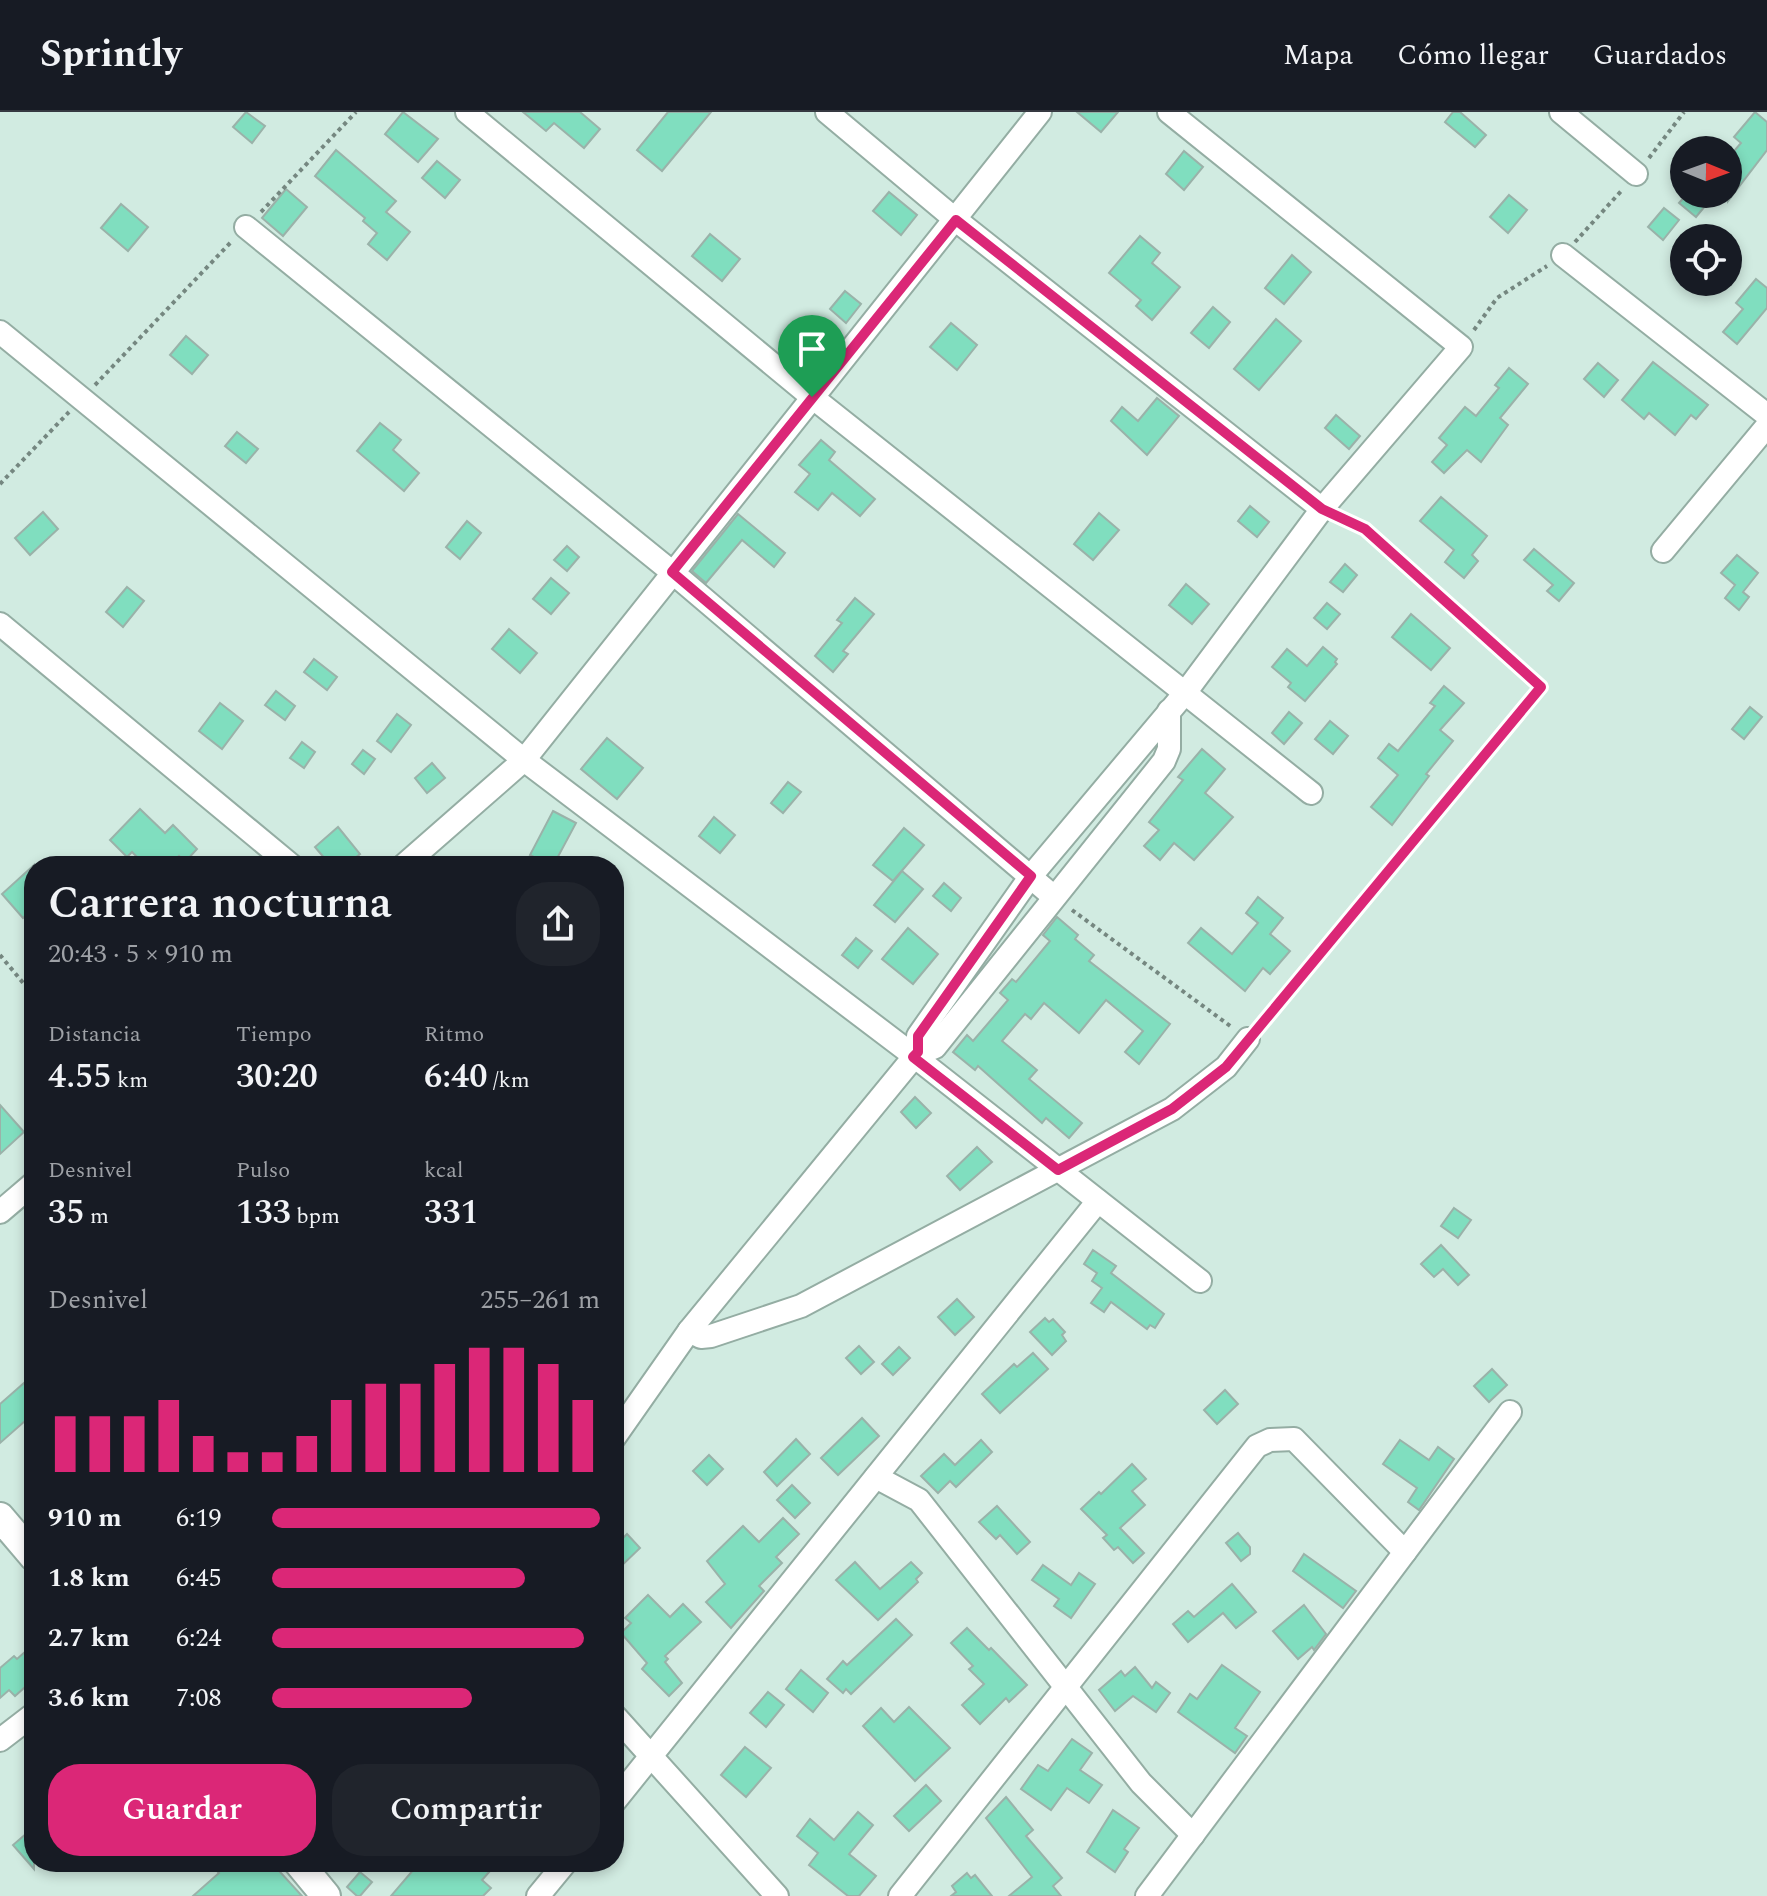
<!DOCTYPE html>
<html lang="es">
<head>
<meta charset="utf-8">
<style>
  :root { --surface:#171b24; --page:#20242c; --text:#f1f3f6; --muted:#9ea1a6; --line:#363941; --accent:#db2777 }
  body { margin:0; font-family:Spectral,serif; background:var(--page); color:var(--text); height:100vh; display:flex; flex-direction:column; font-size:30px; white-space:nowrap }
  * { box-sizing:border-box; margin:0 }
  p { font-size:26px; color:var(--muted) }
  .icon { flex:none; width:44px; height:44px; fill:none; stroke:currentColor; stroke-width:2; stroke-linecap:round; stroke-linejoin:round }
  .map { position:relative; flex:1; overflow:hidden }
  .drawer { position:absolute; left:24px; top:744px; width:600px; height:1016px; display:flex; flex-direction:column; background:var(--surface); border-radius:32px; box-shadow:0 4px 12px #0003 }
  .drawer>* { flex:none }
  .needle { width:52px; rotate:91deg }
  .fabs { position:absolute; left:1670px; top:24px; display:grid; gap:16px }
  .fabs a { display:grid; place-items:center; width:72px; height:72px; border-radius:50%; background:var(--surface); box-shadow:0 4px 12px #0003; font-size:40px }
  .pin { position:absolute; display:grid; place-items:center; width:68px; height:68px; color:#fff; margin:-82px -34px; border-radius:50% 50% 50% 0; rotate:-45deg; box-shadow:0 0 8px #0007 }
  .pin .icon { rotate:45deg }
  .round { display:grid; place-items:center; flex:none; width:84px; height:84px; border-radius:32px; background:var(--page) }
  .headline { display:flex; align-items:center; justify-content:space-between; height:136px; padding:0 24px }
  h1 { font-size:44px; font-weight:600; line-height:60px }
  .figures { display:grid; grid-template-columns:repeat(3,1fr); gap:12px; height:136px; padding:8px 24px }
  .figures div { display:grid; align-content:center }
  .figures b { font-size:34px; font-weight:600 }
  .figures small { font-size:22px; font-weight:400 }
  .figures p { font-size:22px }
  .chart { height:224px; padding:16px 24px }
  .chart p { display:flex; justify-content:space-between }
  .chart svg { width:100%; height:144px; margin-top:8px; stroke:var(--accent); stroke-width:6 }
  .cta { display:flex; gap:16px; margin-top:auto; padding:16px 24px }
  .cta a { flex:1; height:92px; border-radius:32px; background:var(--accent); color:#fff; font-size:32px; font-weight:600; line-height:92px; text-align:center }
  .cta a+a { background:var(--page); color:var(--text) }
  ul { padding:0 24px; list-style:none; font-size:26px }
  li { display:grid; grid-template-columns:128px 96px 1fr; align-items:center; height:60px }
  li i { height:20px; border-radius:10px; background:var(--accent) }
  header { display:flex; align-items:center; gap:48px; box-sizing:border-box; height:112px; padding:0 40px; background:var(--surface); border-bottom:2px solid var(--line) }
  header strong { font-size:38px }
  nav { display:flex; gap:44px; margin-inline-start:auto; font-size:28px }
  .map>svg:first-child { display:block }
  .building { fill:#80debf; stroke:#9ab2a9; stroke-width:2 }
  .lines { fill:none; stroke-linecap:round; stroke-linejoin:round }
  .minor-casing { stroke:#94ada3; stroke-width:26 }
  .tertiary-casing { stroke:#94ada3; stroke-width:32 }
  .path { stroke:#758780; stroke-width:4; stroke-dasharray:4 4; stroke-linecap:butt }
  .minor { stroke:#fff; stroke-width:22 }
  .tertiary { stroke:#fff; stroke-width:28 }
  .route-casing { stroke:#fff; stroke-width:16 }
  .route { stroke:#db2777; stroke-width:10 }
</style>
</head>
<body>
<header>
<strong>Sprintly</strong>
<nav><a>Mapa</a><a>Cómo llegar</a><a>Guardados</a></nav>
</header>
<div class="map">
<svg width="1767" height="1784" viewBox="0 0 1767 1784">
  <rect width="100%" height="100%" fill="#d1ebe1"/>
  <g class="building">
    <path d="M246,0L265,14L252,31L233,15Z"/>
    <path d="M403,0L438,27L418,50L385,22Z"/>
    <path d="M523,0H580L600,17L584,36L554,11L546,19Z"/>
    <path d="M668,0H711L662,59L637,38Z"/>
    <path d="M1077,0H1118L1101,20Z"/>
    <path d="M1453,0H1460L1486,23L1475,35L1445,10Z"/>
    <path d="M1755,0L1767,10V38L1728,89V46L1741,31L1734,25Z"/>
    <path d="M336,38L396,89L386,100L410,120L387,148L368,132L377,121L363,109L365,106L315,64Z"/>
    <path d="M1184,39L1203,55L1184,78L1166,62Z"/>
    <path d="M437,49L460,68L445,86L422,66Z"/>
    <path d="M286,77L307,95L283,124L262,106Z"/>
    <path d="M889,80L917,103L901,123L873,99Z"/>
    <path d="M1687,82H1715L1696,105L1679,91Z"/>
    <path d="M1509,83L1527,98L1508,121L1490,105Z"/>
    <path d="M121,92L148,115L128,139L101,116Z"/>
    <path d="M1664,96L1679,108L1663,128L1648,115Z"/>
    <path d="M710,122L740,147L722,169L692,144Z"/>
    <path d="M1140,124L1160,141L1152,151L1180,175L1152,208L1136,194L1141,188L1109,161Z"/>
    <path d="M1292,143L1311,160L1284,192L1265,176Z"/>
    <path d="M1756,167L1767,176V196L1737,232L1723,220L1743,197L1736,191Z"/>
    <path d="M845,179L861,192L846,211L830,197Z"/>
    <path d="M1213,195L1230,210L1209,236L1191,221Z"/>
    <path d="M1276,207L1301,229L1259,278L1234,257Z"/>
    <path d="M951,211L977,233L957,258L930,235Z"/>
    <path d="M186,224L208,243L192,262L170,243Z"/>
    <path d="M1653,250L1708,293L1696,307L1691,303L1675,323L1649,301L1644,307L1622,288Z"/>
    <path d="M1598,251L1618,268L1604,285L1584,267Z"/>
    <path d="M1509,256L1528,272L1500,306L1508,313L1481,350L1467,338L1444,361L1432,350L1447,333L1439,326L1465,295L1476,304L1499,276L1495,273Z"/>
    <path d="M1157,286L1179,304L1147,343L1111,309L1122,295L1138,309Z"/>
    <path d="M1336,303L1360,324L1349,337L1325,316Z"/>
    <path d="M380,311L401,328L393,338L419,361L404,379L357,339Z"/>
    <path d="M237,320L258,337L246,351L225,334Z"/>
    <path d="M821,328L835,340L829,348L875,387L860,404L832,381L818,398L795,380L810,362L799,353Z"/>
    <path d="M1441,385L1487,424L1472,443L1478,449L1464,466L1445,450L1454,438L1420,409Z"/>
    <path d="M1250,394L1269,410L1257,425L1238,409Z"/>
    <path d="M43,400L58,417L30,443L15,426Z"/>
    <path d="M1099,401L1119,418L1093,448L1074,432Z"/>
    <path d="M738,402L785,441L774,455L742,428L706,471L692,459Z"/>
    <path d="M467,409L481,421L460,447L446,435Z"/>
    <path d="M567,434L579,445L567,459L554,448Z"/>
    <path d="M1534,437L1574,471L1559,489L1547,479L1553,473L1524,448Z"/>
    <path d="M1737,443L1758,461L1743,480L1749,485L1739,498L1725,486L1735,473L1721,461Z"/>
    <path d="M1345,452L1357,463L1343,480L1330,470Z"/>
    <path d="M551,466L569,481L551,502L533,487Z"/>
    <path d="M1186,472L1209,492L1192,512L1169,493Z"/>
    <path d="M127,475L144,489L123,515L106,500Z"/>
    <path d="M855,486L874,502L843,539L848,542L833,560L815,544L842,511L837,508Z"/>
    <path d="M1327,491L1340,502L1327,517L1314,506Z"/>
    <path d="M1411,502L1450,536L1431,558L1392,525Z"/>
    <path d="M509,517L537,541L520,561L492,537Z"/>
    <path d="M1323,535L1337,547L1335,550L1337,552L1305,589L1288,575L1291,571L1272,555L1287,537L1307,554Z"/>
    <path d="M314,547L337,565L327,578L304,560Z"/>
    <path d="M1444,574L1464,591L1440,618L1453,629L1426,662L1429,664L1392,713L1371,695L1398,663L1378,646L1389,632L1398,639L1435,594L1430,591Z"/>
    <path d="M276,579L295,594L285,608L265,593Z"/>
    <path d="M220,591L243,609L222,637L199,619Z"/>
    <path d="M1750,595L1762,605L1744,627L1732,617Z"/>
    <path d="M1289,600L1302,611L1284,632L1272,621Z"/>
    <path d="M397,602L411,613L391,640L377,629Z"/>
    <path d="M1330,609L1348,624L1333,642L1315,627Z"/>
    <path d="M607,626L643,656L617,687L581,657Z"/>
    <path d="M302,630L315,640L304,656L290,646Z"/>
    <path d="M1202,637L1225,657L1205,681L1233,705L1194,748L1174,731L1160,748L1144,734L1159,718L1149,710L1183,668L1178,665Z"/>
    <path d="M363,638L375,647L364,662L352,652Z"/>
    <path d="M432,651L445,666L427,681L415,666Z"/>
    <path d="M788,670L801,680L783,701L771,691Z"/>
    <path d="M140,697L165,721L173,713L197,737L185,750L179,744L169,754H146L132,740L127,745L110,728Z"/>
    <path d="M553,699L576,711L553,754H551L530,743Z"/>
    <path d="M714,705L735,723L720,741L699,724Z"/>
    <path d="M338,715L360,742L345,754H331L315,735Z"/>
    <path d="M904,716L924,733L893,769L873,753Z"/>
    <path d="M34,753V796L23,806L2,782Z"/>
    <path d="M902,759L923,777L895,810L874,793Z"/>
    <path d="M944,771L961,786L951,799L933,784Z"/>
    <path d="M1258,785L1283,806L1270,822L1290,839L1270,862L1263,856L1245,879L1188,831L1201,816L1232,842L1258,811L1246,801Z"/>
    <path d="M1057,805L1078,823L1075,827L1094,843L1089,849L1170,912L1139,952L1125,940L1143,919L1106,888L1079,921L1044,891L1031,907L1025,902L1002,929L1037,958L1029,967L1082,1011L1069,1026L1046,1006L1042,1011L978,954L975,958L953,940L967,923L973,929L1008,888L1000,881L1012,867L1016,870L1050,829L1043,823Z"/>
    <path d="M908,816L938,842L913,872L882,847Z"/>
    <path d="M856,826L872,839L858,856L842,843Z"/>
    <path d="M915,985L931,1001L916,1016L901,1000Z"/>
    <path d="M0,993L24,1020L0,1042Z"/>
    <path d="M977,1035L992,1050L960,1078L947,1064Z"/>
    <path d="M1454,1096L1471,1108L1458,1126L1441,1114Z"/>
    <path d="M1441,1133L1469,1163L1458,1173L1443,1157L1434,1165L1421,1152Z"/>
    <path d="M1093,1138L1116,1154L1111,1161L1164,1202L1155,1216L1150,1213L1147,1217L1111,1190L1104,1200L1091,1191L1102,1176L1092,1169L1097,1161L1084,1152Z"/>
    <path d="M957,1187L974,1205L955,1223L938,1205Z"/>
    <path d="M1045,1206L1049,1210L1053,1207L1065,1220L1062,1223L1066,1229L1052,1243L1030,1220Z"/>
    <path d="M859,1234L874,1250L861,1262L846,1246Z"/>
    <path d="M899,1235L910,1246L893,1263L882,1252Z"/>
    <path d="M1033,1241L1048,1257L1000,1301L982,1282L1014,1252L1017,1255Z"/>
    <path d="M1492,1257L1507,1273L1489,1290L1474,1274Z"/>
    <path d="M24,1271L34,1283V1301L0,1331V1292Z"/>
    <path d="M1225,1278L1238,1292L1217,1312L1204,1298Z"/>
    <path d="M862,1306L879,1324L838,1363L821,1346Z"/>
    <path d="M796,1327L810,1342L777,1374L764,1360Z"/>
    <path d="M981,1328L992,1340L956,1375L950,1369L938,1381L921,1364L944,1342L955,1353Z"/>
    <path d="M1400,1328L1429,1348L1438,1335L1454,1347L1419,1398L1408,1390L1417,1376L1383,1352Z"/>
    <path d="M709,1343L723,1357L707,1373L693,1359Z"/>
    <path d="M1132,1352L1146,1367L1132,1379L1145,1393L1120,1416L1144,1441L1133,1451L1118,1435L1114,1438L1103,1426L1107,1423L1081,1397L1099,1380L1101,1382Z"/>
    <path d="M792,1373L810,1391L795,1406L777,1388Z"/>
    <path d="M997,1394L1030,1430L1017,1442L1000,1423L996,1427L979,1410Z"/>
    <path d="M783,1406L799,1422L776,1445L782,1451L759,1474L764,1479L731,1516L706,1490L725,1472L707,1449L743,1414L759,1430Z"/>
    <path d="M1238,1421L1250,1435V1442L1241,1449L1226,1431Z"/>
    <path d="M627,1422L640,1436L614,1461V1435Z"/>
    <path d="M1304,1442L1356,1479L1343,1496L1293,1459Z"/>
    <path d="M855,1450L880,1477L911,1450L922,1461L916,1467L918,1470L878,1508L836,1468Z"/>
    <path d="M1043,1453L1071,1473L1079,1461L1095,1472L1071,1506L1054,1494L1059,1487L1032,1468Z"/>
    <path d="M1232,1472L1256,1500L1236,1516L1223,1501L1188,1530L1173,1512L1188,1499L1194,1505Z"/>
    <path d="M648,1483L670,1505L683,1492L701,1510L665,1544L668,1547L665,1550L682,1571L669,1584L642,1557L647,1551L621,1521L631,1511L625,1506Z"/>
    <path d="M1304,1493L1326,1522L1314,1538L1312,1535L1298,1547L1273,1519Z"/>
    <path d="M896,1507L912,1523L851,1582L846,1577L843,1581L827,1567L843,1549L847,1553Z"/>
    <path d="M967,1516L989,1538L991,1536L1027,1573L1009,1590L1006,1586L980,1612L962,1593L984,1572L969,1557L973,1554L951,1531Z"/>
    <path d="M34,1532V1567L15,1584L9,1578L0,1586V1556L14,1544L17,1547Z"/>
    <path d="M1222,1553L1260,1580L1235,1616L1247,1624L1235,1641L1178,1600L1190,1582L1197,1587Z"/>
    <path d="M1135,1555L1152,1576L1156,1570L1170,1581L1156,1600L1133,1584L1115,1599L1099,1578L1121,1559L1125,1564Z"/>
    <path d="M801,1558L828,1581L813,1600L786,1577Z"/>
    <path d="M768,1580L784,1593L766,1615L750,1601Z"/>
    <path d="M909,1595L950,1636L915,1669L863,1614L881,1596L894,1610Z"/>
    <path d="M1072,1627L1092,1641L1080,1658L1102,1673L1089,1691L1067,1676L1051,1698L1021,1677L1038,1653L1048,1659Z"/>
    <path d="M745,1635L771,1656L746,1685L721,1663Z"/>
    <path d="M926,1673L941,1689L909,1719L894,1704Z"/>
    <path d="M1006,1685L1033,1718L1026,1724L1062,1766L1053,1774L1061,1784H1009L1032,1765L986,1706Z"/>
    <path d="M1113,1698L1139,1716L1124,1737L1128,1740L1115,1760L1087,1740Z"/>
    <path d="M858,1700L873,1713L849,1742L876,1764L859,1784H848L809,1753L818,1741L797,1724L810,1707L834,1728Z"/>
    <path d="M34,1715V1757L13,1733Z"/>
    <path d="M208,1750H271L302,1784H193L219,1761Z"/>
    <path d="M420,1750H498L482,1768L491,1776L483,1784H391Z"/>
    <path d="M360,1760L372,1770L360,1784H357L347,1775Z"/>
    <path d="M967,1761L971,1766L975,1763L992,1784H951L956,1780L952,1774Z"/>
  </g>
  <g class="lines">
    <g class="minor-casing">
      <g id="minor">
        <path d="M467,0L812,285L1311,681"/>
        <path d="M827,0L956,108L1322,397"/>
        <path d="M1561,0L1636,62"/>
        <path d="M246,115L672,460L1054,785"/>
        <path d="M1563,143L1767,303"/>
        <path d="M0,220L524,648L905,937L1200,1169"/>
        <path d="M1663,439L1767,314"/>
        <path d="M0,512L292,754"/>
        <path d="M403,754L524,648L1040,0"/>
        <path d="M918,940V924L1031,764L1185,581L1322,397L1461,235L1169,0"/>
        <path d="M0,1100L34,1071"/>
        <path d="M689,1219L701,1225L711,1224L801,1194L1172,997L1226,955L1248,927"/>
        <path d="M614,1326L689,1219L918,940H923L935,935L1164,649L1169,637V599"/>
        <path d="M876,1365L919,1388L1141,1671L1193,1723"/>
        <path d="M614,1603L777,1784"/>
        <path d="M0,1628L34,1602"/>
        <path d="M614,1690L1098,1089"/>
        <path d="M538,1784L566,1750"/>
        <path d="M900,1784L1257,1334L1270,1328L1294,1327L1405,1440"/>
        <path d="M1147,1784L1510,1300"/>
      </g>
    </g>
    <g class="tertiary-casing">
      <g id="tertiary">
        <path d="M0,1405L34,1445"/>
        <path d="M298,1750L326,1784"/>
      </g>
    </g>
    <g class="path">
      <path d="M1649,46L1684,0"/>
      <path d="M261,100L356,0"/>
      <path d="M1575,130L1623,77"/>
      <path d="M1474,218L1497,186L1547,154"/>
      <path d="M95,273L232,129"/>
      <path d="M0,372L69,300"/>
      <path d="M1072,798L1233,916"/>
      <path d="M0,843L34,884"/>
      <path d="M1259,914L1541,575L1365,417L1342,406"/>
    </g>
    <use href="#minor" class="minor"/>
    <use href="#tertiary" class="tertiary"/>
  </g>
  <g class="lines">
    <g class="route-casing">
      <path id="route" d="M956,108L1322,397L1365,417L1541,575L1226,955L1172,997L1058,1058L913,945L918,940V924L1031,764L672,460Z"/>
    </g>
    <use href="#route" class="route"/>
  </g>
</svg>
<div class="fabs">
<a><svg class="needle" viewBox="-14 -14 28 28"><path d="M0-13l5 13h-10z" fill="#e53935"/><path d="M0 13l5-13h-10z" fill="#9ea1a6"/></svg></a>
<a><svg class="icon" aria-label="locate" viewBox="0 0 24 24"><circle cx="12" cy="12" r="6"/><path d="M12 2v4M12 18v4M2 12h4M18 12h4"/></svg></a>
</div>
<div class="pin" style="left:812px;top:285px;background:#1e9e55"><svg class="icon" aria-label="arrive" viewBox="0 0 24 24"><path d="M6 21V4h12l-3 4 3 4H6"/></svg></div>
<section class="drawer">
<div class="headline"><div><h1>Carrera nocturna</h1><p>20:43 · 5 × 910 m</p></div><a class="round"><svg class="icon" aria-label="share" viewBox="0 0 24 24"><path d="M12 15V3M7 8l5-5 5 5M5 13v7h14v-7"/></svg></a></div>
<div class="figures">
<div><p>Distancia</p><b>4.55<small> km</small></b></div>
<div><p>Tiempo</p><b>30:20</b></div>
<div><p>Ritmo</p><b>6:40<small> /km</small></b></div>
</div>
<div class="figures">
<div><p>Desnivel</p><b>35<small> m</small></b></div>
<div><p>Pulso</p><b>133<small> bpm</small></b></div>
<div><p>kcal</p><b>331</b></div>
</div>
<div class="chart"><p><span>Desnivel</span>255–261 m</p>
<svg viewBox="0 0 160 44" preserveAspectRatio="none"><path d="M5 44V27M15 44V27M25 44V27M35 44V22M45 44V33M55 44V38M65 44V38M75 44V33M85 44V22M95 44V17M105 44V17M115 44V11M125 44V6M135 44V6M145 44V11M155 44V22"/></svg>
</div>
<ul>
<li><b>910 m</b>6:19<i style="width:100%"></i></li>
<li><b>1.8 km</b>6:45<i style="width:77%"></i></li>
<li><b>2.7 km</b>6:24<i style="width:95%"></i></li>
<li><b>3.6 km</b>7:08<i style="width:61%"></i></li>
</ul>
<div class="cta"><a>Guardar</a><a>Compartir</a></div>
</section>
</div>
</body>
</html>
